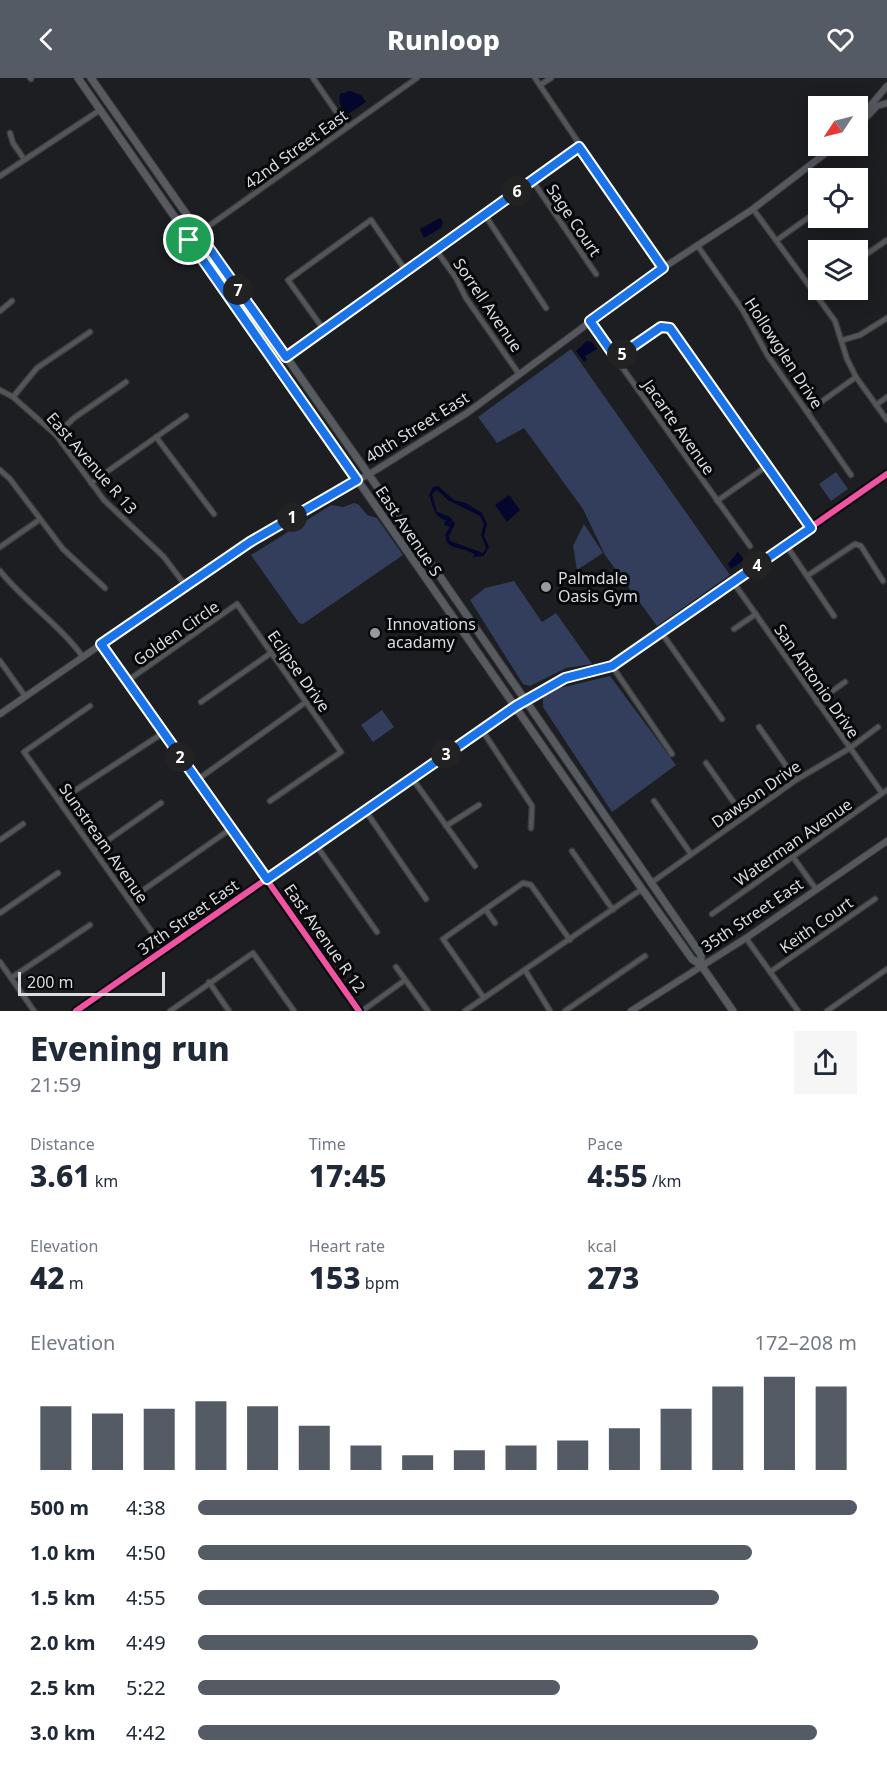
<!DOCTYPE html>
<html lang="en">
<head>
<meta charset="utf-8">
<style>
  :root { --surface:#fff; --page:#f6f6f7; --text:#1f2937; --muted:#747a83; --accent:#555b65 }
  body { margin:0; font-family:"Noto Sans",sans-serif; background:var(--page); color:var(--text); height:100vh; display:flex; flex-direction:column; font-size:22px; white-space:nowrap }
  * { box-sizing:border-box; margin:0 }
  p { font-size:20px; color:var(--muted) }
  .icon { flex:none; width:33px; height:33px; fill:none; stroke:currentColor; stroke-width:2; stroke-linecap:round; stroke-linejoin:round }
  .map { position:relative; height:933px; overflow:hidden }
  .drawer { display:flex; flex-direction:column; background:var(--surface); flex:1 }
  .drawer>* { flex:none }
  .needle { width:39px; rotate:235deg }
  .fabs { position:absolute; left:808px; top:18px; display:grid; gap:12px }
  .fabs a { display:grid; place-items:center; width:60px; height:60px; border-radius:0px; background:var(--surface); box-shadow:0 3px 15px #0003; font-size:30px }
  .scale { position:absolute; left:18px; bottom:15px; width:147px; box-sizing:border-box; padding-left:6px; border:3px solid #dadbe0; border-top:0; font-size:16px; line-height:21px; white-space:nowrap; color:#dadbe0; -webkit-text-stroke:4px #07080a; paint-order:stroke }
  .pin { position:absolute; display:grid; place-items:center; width:51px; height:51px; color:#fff; margin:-26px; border:3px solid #fff; border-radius:50%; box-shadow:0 2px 6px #0007 }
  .km { position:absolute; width:30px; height:30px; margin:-15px; border-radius:50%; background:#222; color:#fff; font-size:16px; line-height:30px; text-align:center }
  .round { display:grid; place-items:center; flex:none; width:63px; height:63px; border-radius:0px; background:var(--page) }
  .overview { display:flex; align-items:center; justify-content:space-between; height:102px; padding:0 30px }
  h1 { font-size:33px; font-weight:800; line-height:45px }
  .stats { display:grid; grid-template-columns:repeat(3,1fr); gap:9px; height:102px; padding:6px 30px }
  .stats div { display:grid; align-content:center }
  .stats b { font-size:30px; font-weight:800 }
  .stats small { font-size:16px; font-weight:400 }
  .stats p { font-size:16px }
  .chart { height:168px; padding:12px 30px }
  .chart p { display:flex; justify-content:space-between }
  .chart svg { width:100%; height:108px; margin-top:6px; stroke:var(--accent); stroke-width:6 }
  ul { padding:0 30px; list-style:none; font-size:20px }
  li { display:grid; grid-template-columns:96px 72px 1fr; align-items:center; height:45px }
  li i { height:15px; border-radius:8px; background:var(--accent) }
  header { display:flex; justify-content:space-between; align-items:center; height:78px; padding:0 30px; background:var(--accent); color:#fff; font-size:27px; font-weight:800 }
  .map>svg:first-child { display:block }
  .green { fill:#333e5d }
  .water { fill:#04062e; fill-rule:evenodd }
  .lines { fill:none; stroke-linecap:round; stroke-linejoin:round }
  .street-casing { stroke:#393a3e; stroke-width:7 }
  .secondary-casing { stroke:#393a3e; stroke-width:8 }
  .primary-casing { stroke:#393a3e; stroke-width:9 }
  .street { stroke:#545557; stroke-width:4.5 }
  .secondary { stroke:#57585e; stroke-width:6 }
  .primary { stroke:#575a5f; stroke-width:7 }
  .cycleway-casing { stroke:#07080a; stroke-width:10 }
  .cycleway { stroke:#f153a3; stroke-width:6 }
  .route-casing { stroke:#fff; stroke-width:12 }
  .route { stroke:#1a73e8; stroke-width:8 }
  .poi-dot { fill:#98999e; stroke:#07080a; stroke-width:2 }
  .labels { text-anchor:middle; stroke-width:6; stroke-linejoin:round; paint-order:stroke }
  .street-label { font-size:16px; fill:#dadbe0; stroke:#07080a }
  .poi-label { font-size:16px; fill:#dadbe0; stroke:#07080a; text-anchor:start }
</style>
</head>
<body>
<header><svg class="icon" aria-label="back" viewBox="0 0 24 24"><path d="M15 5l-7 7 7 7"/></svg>Runloop<svg class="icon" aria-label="heart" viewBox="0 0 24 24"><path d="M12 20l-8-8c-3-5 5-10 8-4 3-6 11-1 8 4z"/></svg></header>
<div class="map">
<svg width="887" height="933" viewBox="0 0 887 933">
  <rect width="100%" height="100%" fill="#1d1e22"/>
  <g class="green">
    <path d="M571,271L730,497L657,548L605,477L583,431L524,350L497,365L478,339Z"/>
    <path d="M836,394L848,411L831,423L819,406Z"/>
    <path d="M354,425L359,427L367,437L377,440L403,477L303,546L299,545L251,477L331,427L343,429Z"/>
    <path d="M584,446L603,475L577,492L573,468Z"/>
    <path d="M514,503L542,544L556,535L592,586L566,590L530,608L523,606L470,522L485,510Z"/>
    <path d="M610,598L676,687L612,734L543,629V620L560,610Z"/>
    <path d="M382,632L394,649L373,664L361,647Z"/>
  </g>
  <g class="water">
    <path d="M350,13L361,17L366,24L348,36C341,30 338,25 340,16Z"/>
    <path d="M440,140L443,144L441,150L424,160L420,151Z"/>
    <path d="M587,263L592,264L597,271L585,278L587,282L584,284L576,273Z"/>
    <path d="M438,408L454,422L466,425L482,435L487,446L484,458L489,469L484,478L472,479L475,477C467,470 455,472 447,465L445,457L450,449L444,447L445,443H448C433,439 434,430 429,417L433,409ZM437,412L448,422L480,438L484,446L481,457L486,470L483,475L450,463L449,458L455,446L450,439L437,434L432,416Z"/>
    <path d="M509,417L520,432L507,444L495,427Z"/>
    <path d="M738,474L744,482L731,491L728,486Z"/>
  </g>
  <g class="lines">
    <g class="street-casing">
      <g id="street">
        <path d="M30,0L31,1"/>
        <path d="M313,0L346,48"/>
        <path d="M535,0L663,190"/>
        <path d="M540,7L551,0"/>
        <path d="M10,55L13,65L24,81"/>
        <path d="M0,98L100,32"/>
        <path d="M532,102L596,196"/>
        <path d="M858,104L860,103"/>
        <path d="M753,131L835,243L847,281L856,299L887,342"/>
        <path d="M485,137L546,230"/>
        <path d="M189,162L417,0"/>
        <path d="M777,162L819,132"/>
        <path d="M697,167L742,231L768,278L851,397"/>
        <path d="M436,172L456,200L466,220L519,296"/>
        <path d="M858,182L887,162"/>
        <path d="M0,233L12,223"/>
        <path d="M589,243L750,468"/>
        <path d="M324,252L288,202L371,142L406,193"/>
        <path d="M843,262L860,257L887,240"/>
        <path d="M286,279L579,69"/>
        <path d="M616,280L661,249L670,250L811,450"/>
        <path d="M0,312L13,319L56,357L104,422L164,479L185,507"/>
        <path d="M13,319L37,290L90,254"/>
        <path d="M876,327L887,319"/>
        <path d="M807,334L856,299"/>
        <path d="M56,357L74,340L126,304"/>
        <path d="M156,359L214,436"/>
        <path d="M0,392L10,401L63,471L105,510"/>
        <path d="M91,405L186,338"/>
        <path d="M717,423L767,388"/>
        <path d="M786,467L834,538"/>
        <path d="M0,469L39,442"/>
        <path d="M0,493C25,524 59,546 83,579"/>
        <path d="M807,498L855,466L861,468L883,503"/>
        <path d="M733,504L882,715"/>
        <path d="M734,551L756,536"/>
        <path d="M661,554L722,641"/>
        <path d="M101,566L359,933"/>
        <path d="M0,583L25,618"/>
        <path d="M612,588L672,676"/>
        <path d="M127,603L237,526L341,674L270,723"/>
        <path d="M201,624L271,575"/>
        <path d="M817,624L845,604"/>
        <path d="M90,628L24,674L164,871"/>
        <path d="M759,649L796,702"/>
        <path d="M482,652L532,728L531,750"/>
        <path d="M706,685L744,739"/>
        <path d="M412,700L475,788"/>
        <path d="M197,702L306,624"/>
        <path d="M59,723L163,655"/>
        <path d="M654,723L691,776"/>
        <path d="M365,732L426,821"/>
        <path d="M446,748L479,727"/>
        <path d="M0,762L23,746"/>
        <path d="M316,767L377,854"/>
        <path d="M94,772L161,725"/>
        <path d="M572,773L613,832"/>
        <path d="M793,779L816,811"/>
        <path d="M651,805L796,702L850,670L878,649"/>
        <path d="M129,822L232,750"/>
        <path d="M486,832L495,845"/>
        <path d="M0,835L58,795"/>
        <path d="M712,836L887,712"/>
        <path d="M746,860L798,933"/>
        <path d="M0,884L34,933"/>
        <path d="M396,889L428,933"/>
        <path d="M525,892L550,933"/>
        <path d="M770,894L875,821"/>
        <path d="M11,900L90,847"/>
        <path d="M209,904L229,933"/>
        <path d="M484,920L443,861L523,805L531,807L570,862"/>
        <path d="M76,933L516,628L565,600L612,588L887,396"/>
        <path d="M170,933L253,875L294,933"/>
        <path d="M362,933L405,902"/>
        <path d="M465,933L642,811"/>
        <path d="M565,933L645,878"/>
        <path d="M827,933L887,891"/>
      </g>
    </g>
    <g class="secondary-casing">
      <g id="secondary">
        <path d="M858,42L887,8"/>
        <path d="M858,48L877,28L887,25"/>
        <path d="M0,636L250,464L376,392L467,335L663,190L753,131L835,68"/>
        <path d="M631,933L746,860L887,763"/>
      </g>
    </g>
    <g class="primary-casing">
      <g id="primary">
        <path d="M78,0L642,811L692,881L701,887L733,933"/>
        <path d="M91,0L439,497L701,877V887"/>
      </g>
    </g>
    <use href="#street" class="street"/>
    <use href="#secondary" class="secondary"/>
    <use href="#primary" class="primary"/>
    <g class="cycleway-casing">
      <g id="cycleway">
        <path d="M286,279L579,69"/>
        <path d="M101,566L359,933"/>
        <path d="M76,933L516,628L565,600L612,588L887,396"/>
      </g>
    </g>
    <use href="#cycleway" class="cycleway"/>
  </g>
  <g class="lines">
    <g class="route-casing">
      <path id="route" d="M579,69L663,190L590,243L616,280L661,249L670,250L811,450L612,588L565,600L516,628L267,801L101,566L250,464L357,402L189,162L199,156L286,279Z"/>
    </g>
    <use href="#route" class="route"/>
  </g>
  <g class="poi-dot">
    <circle cx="546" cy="509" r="6"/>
    <circle cx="375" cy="555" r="6"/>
  </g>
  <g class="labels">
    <g class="street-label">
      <text transform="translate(296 71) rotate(-36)" y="6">42nd Street East</text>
      <text transform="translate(574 142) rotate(56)" y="6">Sage Court</text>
      <text transform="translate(488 227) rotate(56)" y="6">Sorrell Avenue</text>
      <text transform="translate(784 275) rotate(57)" y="6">Hollowglen Drive</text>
      <text transform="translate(417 349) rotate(-32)" y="6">40th Street East</text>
      <text transform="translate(679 349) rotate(55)" y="6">Jacarte Avenue</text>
      <text transform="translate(92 385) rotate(49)" y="6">East Avenue R 13</text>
      <text transform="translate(409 453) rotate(56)" y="6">East Avenue S</text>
      <text transform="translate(176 555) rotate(-35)" y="6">Golden Circle</text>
      <text transform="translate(299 593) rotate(55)" y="6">Eclipse Drive</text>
      <text transform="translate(817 603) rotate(55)" y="6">San Antonio Drive</text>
      <text transform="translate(756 716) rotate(-35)" y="6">Dawson Drive</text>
      <text transform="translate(793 764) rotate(-35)" y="6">Waterman Avenue</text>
      <text transform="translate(104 765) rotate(55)" y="6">Sunstream Avenue</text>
      <text transform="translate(752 837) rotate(-34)" y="6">35th Street East</text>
      <text transform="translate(188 839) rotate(-35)" y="6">37th Street East</text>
      <text transform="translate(816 847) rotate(-35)" y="6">Keith Court</text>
      <text transform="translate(325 860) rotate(55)" y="6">East Avenue R 12</text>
    </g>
    <g class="poi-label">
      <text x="558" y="506">Palmdale<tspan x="558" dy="18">Oasis Gym</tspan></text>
      <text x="387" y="552">Innovations<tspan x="387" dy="18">acadamy</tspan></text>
    </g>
  </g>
</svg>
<div class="fabs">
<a><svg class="needle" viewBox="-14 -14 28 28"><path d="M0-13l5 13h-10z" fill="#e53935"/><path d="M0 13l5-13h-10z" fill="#747a83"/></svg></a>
<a><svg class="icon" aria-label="locate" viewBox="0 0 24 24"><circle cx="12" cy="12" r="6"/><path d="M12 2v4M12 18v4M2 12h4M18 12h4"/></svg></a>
<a><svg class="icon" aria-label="layers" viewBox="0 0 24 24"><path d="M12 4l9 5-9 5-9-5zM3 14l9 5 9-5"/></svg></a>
</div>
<div class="scale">200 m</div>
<div class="pin" style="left:189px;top:162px;background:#1e9e55"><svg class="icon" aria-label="arrive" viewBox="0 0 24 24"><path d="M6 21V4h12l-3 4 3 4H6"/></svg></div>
<b class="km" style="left:292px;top:439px">1</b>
<b class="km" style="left:180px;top:679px">2</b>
<b class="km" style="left:446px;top:676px">3</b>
<b class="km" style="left:757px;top:487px">4</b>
<b class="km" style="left:622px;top:276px">5</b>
<b class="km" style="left:517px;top:113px">6</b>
<b class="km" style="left:238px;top:212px">7</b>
</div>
<section class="drawer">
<div class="overview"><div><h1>Evening run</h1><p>21:59</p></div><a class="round"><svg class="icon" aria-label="share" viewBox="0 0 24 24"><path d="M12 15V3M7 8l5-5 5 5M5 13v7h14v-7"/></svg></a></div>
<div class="stats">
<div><p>Distance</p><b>3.61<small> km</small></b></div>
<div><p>Time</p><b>17:45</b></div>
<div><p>Pace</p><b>4:55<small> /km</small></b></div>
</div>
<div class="stats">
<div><p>Elevation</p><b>42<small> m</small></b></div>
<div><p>Heart rate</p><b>153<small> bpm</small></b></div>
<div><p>kcal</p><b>273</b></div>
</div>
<div class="chart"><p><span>Elevation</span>172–208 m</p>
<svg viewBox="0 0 160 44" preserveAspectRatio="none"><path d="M5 44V18M15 44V21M25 44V19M35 44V16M45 44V18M55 44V26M65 44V34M75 44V38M85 44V36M95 44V34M105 44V32M115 44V27M125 44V19M135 44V10M145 44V6M155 44V10"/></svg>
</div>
<ul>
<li><b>500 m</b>4:38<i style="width:100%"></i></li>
<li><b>1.0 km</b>4:50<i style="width:84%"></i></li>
<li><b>1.5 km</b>4:55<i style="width:79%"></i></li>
<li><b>2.0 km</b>4:49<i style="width:85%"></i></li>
<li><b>2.5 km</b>5:22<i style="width:55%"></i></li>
<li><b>3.0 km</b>4:42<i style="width:94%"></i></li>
</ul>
</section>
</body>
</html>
